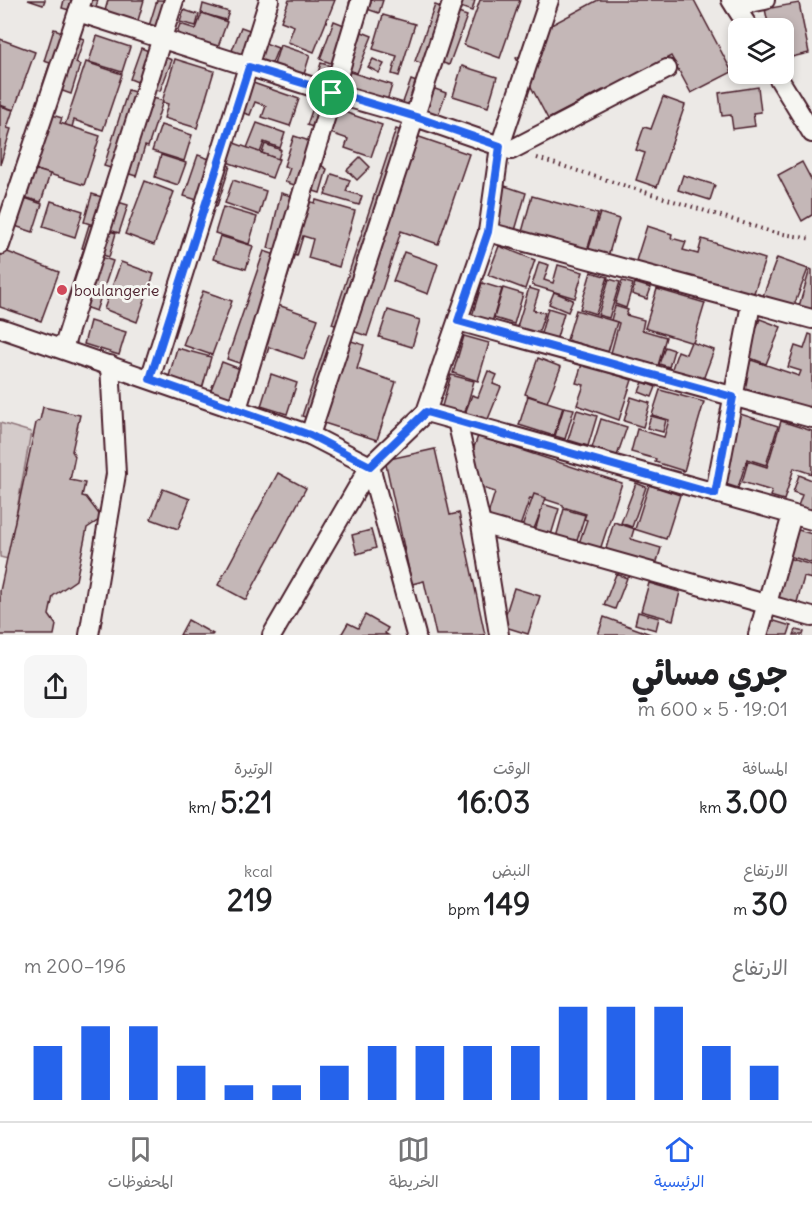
<!DOCTYPE html>
<html lang="ar">
<head>
<meta charset="utf-8">
<style>
  :root { --surface:#fff; --page:#f6f6f6; --text:#202124; --muted:#757577; --line:#e0e0e0; --accent:#2563eb }
  body { margin:0; font-family:Delius,"Playpen Sans Arabic",sans-serif; background:var(--page); color:var(--text); direction:rtl; height:100vh; display:flex; flex-direction:column; font-size:22px; white-space:nowrap }
  * { box-sizing:border-box; margin:0 }
  p { font-size:20px; color:var(--muted) }
  .icon { flex:none; width:33px; height:33px; fill:none; stroke:currentColor; stroke-width:2; stroke-linecap:round; stroke-linejoin:round }
  .map { position:relative; height:635px; overflow:hidden; direction:ltr }
  .panel { display:flex; flex-direction:column; background:var(--surface); flex:1 }
  .panel>* { flex:none }
  .tools { position:absolute; left:728px; top:18px; display:grid; gap:12px }
  .tools a { display:grid; place-items:center; width:66px; height:66px; border-radius:12px; background:var(--surface); box-shadow:0 3px 9px #0003; font-size:30px }
  .pin { position:absolute; display:grid; place-items:center; width:51px; height:51px; color:#fff; margin:-26px; border:3px solid #fff; border-radius:50%; box-shadow:0 2px 6px #0007 }
  .round { display:grid; place-items:center; flex:none; width:63px; height:63px; border-radius:12px; background:var(--page) }
  .summary { display:flex; align-items:center; justify-content:space-between; height:102px; padding:0 24px }
  h1 { font-size:33px; font-weight:700; line-height:45px }
  .metrics { display:grid; grid-template-columns:repeat(3,1fr); gap:9px; height:102px; padding:6px 24px }
  .metrics div { display:grid; align-content:center }
  .metrics b { font-size:30px; font-weight:700 }
  .metrics small { font-size:16px; font-weight:400 }
  .metrics p { font-size:16px }
  .chart { height:168px; padding:12px 24px }
  .chart p { display:flex; justify-content:space-between }
  .chart svg { width:100%; height:108px; margin-top:6px; stroke:var(--accent); stroke-width:6 }
  .menu { display:flex; justify-content:space-around; align-items:center; height:84px; border-top:2px solid var(--line); background:var(--surface); font-size:16px; color:var(--muted) }
  .menu a { display:grid; justify-items:center; gap:3px }
  .menu .selected { color:var(--accent) }
  .map>svg:first-child { display:block }
  .green { fill:#d4cbca; stroke:#8f757a; stroke-width:1.5 }
  .building { fill:#c4b7b7; stroke:#4a1f2b; stroke-width:1.5 }
  .lines { fill:none; stroke-linecap:round; stroke-linejoin:round }
  .minor-casing { stroke:#4a1f2b; stroke-width:22 }
  .path { stroke:#4a1f2b; stroke-width:4; stroke-dasharray:1.5 4.5; stroke-linecap:butt }
  .minor { stroke:#f6f6f2; stroke-width:18 }
  .route-casing { stroke:#fff; stroke-width:12 }
  .route { stroke:#2563eb; stroke-width:8 }
  .poi-dot { fill:#d1495b; stroke:#f6f6f2; stroke-width:2 }
  .labels { text-anchor:middle; stroke-width:6; stroke-linejoin:round; paint-order:stroke }
  .poi-label { font-size:16px; fill:#4a1f2b; stroke:#f6f6f2; text-anchor:start }
</style>
</head>
<body>
<div class="map">
<svg width="812" height="635" viewBox="0 0 812 635">
  <rect width="100%" height="100%" fill="#ece9e6"/>
  <filter id="ink" filterUnits="userSpaceOnUse"><feTurbulence type="fractalNoise" baseFrequency=".0167" numOctaves="2"/><feDisplacementMap in="SourceGraphic" scale="12" xChannelSelector="R" yChannelSelector="G"/><feConvolveMatrix kernelMatrix="1 2 1 2 8 2 1 2 1" color-interpolation-filters="sRGB"/></filter>
  <g filter="url(#ink)">
    <path class="green" d="M0,423L31,432L8,559L0,557Z"/>
    <g class="building">
      <path d="M28,0H45L43,5Z"/>
      <path d="M64,0H98L93,17L62,8Z"/>
      <path d="M108,0H144L134,34L101,25Z"/>
      <path d="M157,0H180L167,45L145,39Z"/>
      <path d="M289,0H335L314,52L288,42L294,26L281,21Z"/>
      <path d="M350,0H383L379,13L349,3Z"/>
      <path d="M440,0H475L472,11Z"/>
      <path d="M480,0H520L500,58L464,45Z"/>
      <path d="M598,0H694L732,72L691,93L671,56L650,67L657,80L608,101L603,90L548,119L516,58L544,43L538,32Z"/>
      <path d="M799,3L809,53L783,59V28H769L765,9Z"/>
      <path d="M203,4L229,12L226,20L201,13Z"/>
      <path d="M435,5L467,16L449,65L429,58L426,65L415,61Z"/>
      <path d="M184,10L199,15L196,26L180,22Z"/>
      <path d="M202,13L227,22L212,63L171,48L180,24L196,29Z"/>
      <path d="M383,15L415,24L399,76L392,74L397,56L373,49Z"/>
      <path d="M334,21L372,36L357,73L320,59Z"/>
      <path d="M241,27L252,31L249,37L278,48L270,68L228,61Z"/>
      <path d="M54,29L84,39L76,63L80,65L71,94L43,84L50,63L44,61Z"/>
      <path d="M97,36L130,47L122,72L89,62Z"/>
      <path d="M0,39L35,52L14,110L0,105Z"/>
      <path d="M280,45L310,55L300,87L270,78Z"/>
      <path d="M141,48L172,60L160,91L130,79Z"/>
      <path d="M175,59L214,71L197,128L164,118L168,104L162,102Z"/>
      <path d="M373,59L384,64L379,73L368,67Z"/>
      <path d="M86,62L122,74L103,130L74,120L72,127L65,125Z"/>
      <path d="M321,63L392,85L383,114L314,86Z"/>
      <path d="M462,66L497,77L488,107L453,96Z"/>
      <path d="M236,77L299,99L290,126L262,117L266,106L255,102L250,115L225,107Z"/>
      <path d="M411,80L446,93L432,132L397,119Z"/>
      <path d="M758,87L761,112L753,113L755,126L733,129L731,115L722,116L719,93Z"/>
      <path d="M128,90L163,101L148,147L145,146L136,176L104,166Z"/>
      <path d="M663,97L685,105L657,187L636,180L645,153L636,150L644,127L651,129Z"/>
      <path d="M315,102L382,125L371,157L345,148L348,139L307,125Z"/>
      <path d="M0,106L13,110L7,128L11,129L0,165Z"/>
      <path d="M36,110L62,118L60,123L100,136L84,185L18,164Z"/>
      <path d="M257,123L285,133L280,148L264,142L260,153L247,148Z"/>
      <path d="M161,125L192,135L184,161L152,151Z"/>
      <path d="M396,129L469,154L438,244L401,231L367,336L332,324Z"/>
      <path d="M294,136L328,147L322,166L327,169L320,193L285,182L290,168L284,166Z"/>
      <path d="M234,143L279,159L272,178L227,162Z"/>
      <path d="M265,144L281,150L278,159L262,153Z"/>
      <path d="M161,155L186,163L178,185L155,177Z"/>
      <path d="M198,155L230,166L217,206L184,196Z"/>
      <path d="M360,157L370,167L357,180L347,170Z"/>
      <path d="M802,162L812,181V215L802,221L778,175Z"/>
      <path d="M16,165L31,170L22,197L42,204L33,232L0,221V215Z"/>
      <path d="M33,169L50,174L41,202L24,197Z"/>
      <path d="M332,174L350,180L346,191L362,196L359,205L325,195Z"/>
      <path d="M683,175L715,185L710,200L678,190Z"/>
      <path d="M233,180L266,191L259,215L225,203Z"/>
      <path d="M145,181L174,192L154,245L125,234Z"/>
      <path d="M502,185L526,193L514,234L489,227Z"/>
      <path d="M281,193L315,203L316,200L355,211L339,267L308,258L313,239L303,236L297,256L268,248Z"/>
      <path d="M92,194L128,205L119,233L84,222Z"/>
      <path d="M532,196L598,214L587,251L522,232Z"/>
      <path d="M51,201L83,211L75,237L43,227Z"/>
      <path d="M223,207L257,217L249,244L215,233Z"/>
      <path d="M600,213L619,219L607,260L587,254Z"/>
      <path d="M89,225L116,233L109,257L82,248Z"/>
      <path d="M647,226L672,234L671,238L686,242L683,250L698,254L702,239L765,259L752,299L635,264Z"/>
      <path d="M220,236L253,246L246,269L213,259Z"/>
      <path d="M499,246L535,260L525,289L488,275Z"/>
      <path d="M0,249L59,272L41,321L0,307Z"/>
      <path d="M83,251L113,261L96,311L67,301Z"/>
      <path d="M264,251L293,261L278,305L318,319L304,359L269,347L265,360L254,356L251,367L227,359Z"/>
      <path d="M404,252L438,264L428,294L393,281Z"/>
      <path d="M777,258L808,269L793,308L763,296Z"/>
      <path d="M121,262L154,274L137,322L104,309Z"/>
      <path d="M539,262L549,265L544,280L553,283L558,265L583,272L575,298L532,285Z"/>
      <path d="M810,269L812,270V317L797,313Z"/>
      <path d="M591,272L608,277L596,314L580,309Z"/>
      <path d="M609,279L620,282L609,318L598,315Z"/>
      <path d="M622,281L633,284L626,308L615,304Z"/>
      <path d="M482,283L502,289L492,322L472,316Z"/>
      <path d="M635,283L651,288L647,299L632,294Z"/>
      <path d="M503,288L523,294L514,324L494,318Z"/>
      <path d="M529,288L539,291L533,310L545,313L537,337L516,330Z"/>
      <path d="M657,289L705,303L693,343L645,328Z"/>
      <path d="M203,291L232,301L212,355L183,345Z"/>
      <path d="M554,292L573,300L568,312L549,304Z"/>
      <path d="M615,306L628,310L626,315L644,320L642,330L666,337L658,366L611,353L619,323L611,320Z"/>
      <path d="M548,308L564,313L556,341L540,337Z"/>
      <path d="M388,310L420,320L412,347L379,337Z"/>
      <path d="M576,310L617,322L608,352L567,340Z"/>
      <path d="M760,319L781,327L766,364L745,356Z"/>
      <path d="M90,321L126,332L119,355L84,344Z"/>
      <path d="M329,334L364,345L357,369L396,382L377,440L302,416Z"/>
      <path d="M809,334L812,335V400L808,411L741,389L751,360L799,376L801,371L788,367L795,346L804,349Z"/>
      <path d="M464,336L489,343L478,381L453,373Z"/>
      <path d="M691,342L714,350L701,385L670,374L678,351L686,354Z"/>
      <path d="M665,347L674,350L669,367L659,364Z"/>
      <path d="M177,348L211,357L202,389L168,380Z"/>
      <path d="M538,358L561,367L547,402L525,394Z"/>
      <path d="M222,362L256,375L245,406L210,392Z"/>
      <path d="M582,364L632,380L619,420L577,405L584,385L576,383Z"/>
      <path d="M488,371L497,375L493,384L501,387L486,424L464,416L472,395L478,397Z"/>
      <path d="M271,374L297,383L287,414L261,406Z"/>
      <path d="M451,375L474,381L463,419L440,413Z"/>
      <path d="M643,382L656,387L652,397L639,392Z"/>
      <path d="M660,390L704,402L684,471L655,462L656,459L631,452L637,429L664,437L669,420L652,415Z"/>
      <path d="M528,396L563,407L554,436L519,425Z"/>
      <path d="M631,397L650,403L643,427L624,421Z"/>
      <path d="M43,407L80,415L72,451L75,456L70,480L85,483L82,496L86,497L102,518L87,528L76,580L53,596L49,615L56,625L54,635H0V591L36,423L40,420Z"/>
      <path d="M564,407L574,409L565,439L555,436Z"/>
      <path d="M577,410L597,416L588,446L568,440Z"/>
      <path d="M734,412L778,426L766,465L747,459L738,488L713,480Z"/>
      <path d="M651,416L666,420L663,432L647,428Z"/>
      <path d="M601,419L627,427L617,456L592,448Z"/>
      <path d="M781,421L812,431V474L794,468L784,500L770,496L772,491L742,482L748,461L767,467Z"/>
      <path d="M478,436L622,483L598,556L577,549L587,520L584,519L586,514L563,507V505L538,497L537,500L530,498L519,529L487,518L495,492L462,481Z"/>
      <path d="M435,449L450,515L459,513L485,635H436L424,581L412,584L385,460Z"/>
      <path d="M278,473L306,488L246,600L218,585Z"/>
      <path d="M799,475L812,480V511L798,506L802,495L793,492Z"/>
      <path d="M636,483L646,487L632,527L621,523Z"/>
      <path d="M649,485L680,495L666,539L634,529L631,539L661,548L656,565L625,555L624,562L604,555L614,522L635,529Z"/>
      <path d="M163,489L190,499L178,529L151,519Z"/>
      <path d="M534,494L546,498L532,534L521,530Z"/>
      <path d="M543,504L559,509L551,535L535,531Z"/>
      <path d="M564,509L585,515L575,547L555,541Z"/>
      <path d="M795,529L812,534V563L786,555Z"/>
      <path d="M371,530L376,548L357,554L352,535Z"/>
      <path d="M781,556L812,565V579L804,577L796,606L769,598Z"/>
      <path d="M616,574L627,578L615,609L604,605Z"/>
      <path d="M649,583L680,592L673,620L641,611Z"/>
      <path d="M514,588L540,596L528,634L502,626Z"/>
      <path d="M638,612L659,618L656,630L635,624Z"/>
      <path d="M365,615L388,628L385,633L388,635H341L348,623L358,628Z"/>
      <path d="M604,617L653,635H598Z"/>
      <path d="M768,619L791,626L788,635H764Z"/>
      <path d="M188,620L213,634L212,635H180Z"/>
      <path d="M796,630L804,632L803,635H794Z"/>
    </g>
    <g class="lines">
      <g class="minor-casing">
        <g id="minor">
          <path d="M731,0L749,28"/>
          <path d="M735,6L765,0"/>
          <path d="M78,12L332,93L416,117L511,150L667,69"/>
          <path d="M776,74L812,133"/>
          <path d="M488,232L812,319"/>
          <path d="M0,245L82,0"/>
          <path d="M458,321L812,418"/>
          <path d="M0,328L310,435L370,466L416,635"/>
          <path d="M63,349L174,0"/>
          <path d="M150,379L269,0"/>
          <path d="M237,409L361,0"/>
          <path d="M426,412L812,520"/>
          <path d="M457,421L481,524L499,635"/>
          <path d="M310,435L453,0"/>
          <path d="M715,493L751,304"/>
          <path d="M481,524L812,617"/>
          <path d="M89,635L116,474L110,365"/>
          <path d="M272,635L370,466L426,412L488,232L500,146L549,0"/>
          <path d="M758,635L792,515"/>
        </g>
      </g>
      <path class="path" d="M537,158L772,232L812,239"/>
      <use href="#minor" class="minor"/>
    </g>
  </g>
  <g class="lines" filter="url(#ink)">
    <g class="route-casing">
      <path id="route" d="M249,67L416,117L500,146L488,232L458,321L733,397L715,494L426,412L370,466L310,435L150,379Z"/>
    </g>
    <use href="#route" class="route"/>
  </g>
  <circle class="poi-dot" cx="62" cy="290" r="6"/>
  <g class="labels">
    <g class="poi-label">
      <text x="74" y="296">boulangerie</text>
    </g>
  </g>
</svg>
<div class="tools">
<a><svg class="icon" aria-label="layers" viewBox="0 0 24 24"><path d="M12 4l9 5-9 5-9-5zM3 14l9 5 9-5"/></svg></a>
</div>
<div class="pin" style="left:332px;top:93px;background:#1e9e55"><svg class="icon" aria-label="arrive" viewBox="0 0 24 24"><path d="M6 21V4h12l-3 4 3 4H6"/></svg></div>
</div>
<section class="panel">
<div class="summary"><div><h1>جري مسائي</h1><p>19:01 · 5 × 600 m</p></div><a class="round"><svg class="icon" aria-label="share" viewBox="0 0 24 24"><path d="M12 15V3M7 8l5-5 5 5M5 13v7h14v-7"/></svg></a></div>
<div class="metrics">
<div><p>المسافة</p><b>3.00<small> km</small></b></div>
<div><p>الوقت</p><b>16:03</b></div>
<div><p>الوتيرة</p><b>5:21<small> /km</small></b></div>
</div>
<div class="metrics">
<div><p>الارتفاع</p><b>30<small> m</small></b></div>
<div><p>النبض</p><b>149<small> bpm</small></b></div>
<div><p>kcal</p><b>219</b></div>
</div>
<div class="chart"><p><span>الارتفاع</span>196–200 m</p>
<svg viewBox="0 0 160 44" preserveAspectRatio="none"><path d="M5 44V22M15 44V14M25 44V14M35 44V30M45 44V38M55 44V38M65 44V30M75 44V22M85 44V22M95 44V22M105 44V22M115 44V6M125 44V6M135 44V6M145 44V22M155 44V30"/></svg>
</div>
</section>
<nav class="menu">
<a class="selected"><svg class="icon" aria-label="home" viewBox="0 0 24 24"><path d="M3 11l9-7 9 7M6 9v11h12V9"/></svg>الرئيسية</a>
<a><svg class="icon" aria-label="map" viewBox="0 0 24 24"><path d="M3 6l6-2 6 2 6-2v14l-6 2-6-2-6 2zM9 4v14M15 6v14"/></svg>الخريطة</a>
<a><svg class="icon" aria-label="saved" viewBox="0 0 24 24"><path d="M7 4h10v16l-5-4-5 4z"/></svg>المحفوظات</a>
</nav>
</body>
</html>
